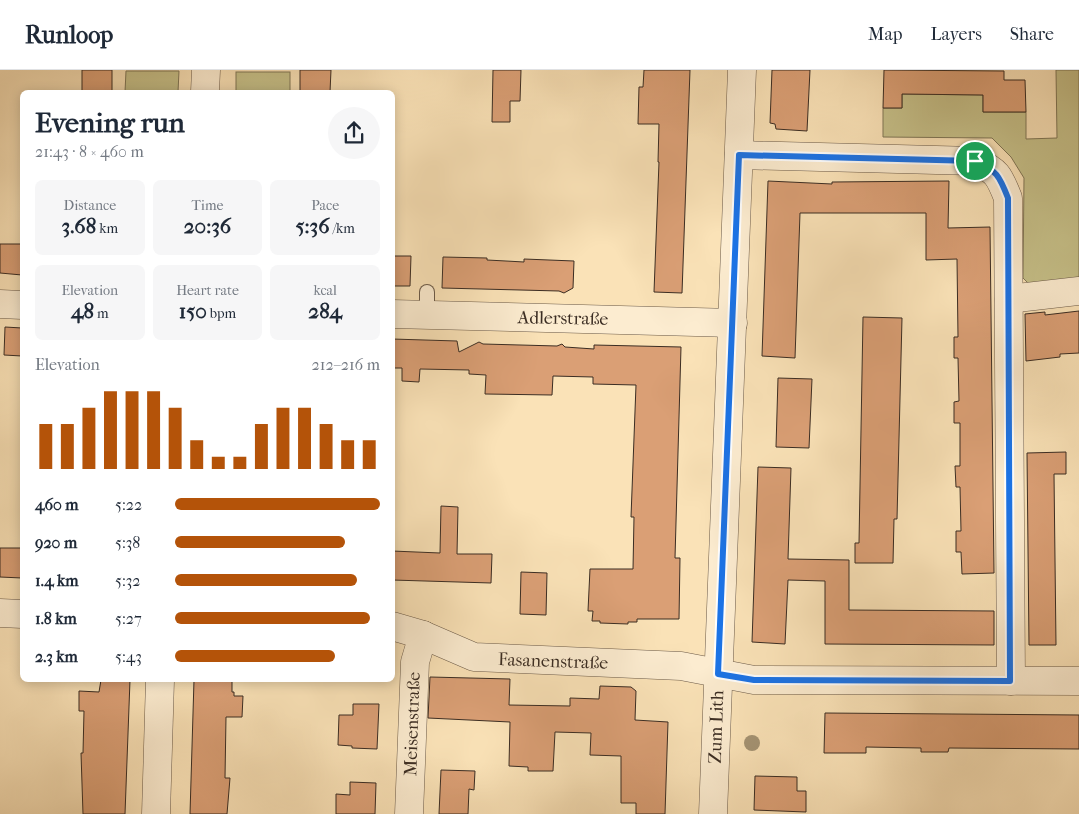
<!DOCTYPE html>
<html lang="en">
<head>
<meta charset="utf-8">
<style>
  :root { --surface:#fff; --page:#f6f6f7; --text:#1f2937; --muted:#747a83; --line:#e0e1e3; --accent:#b45309 }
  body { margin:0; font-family:"IM FELL French Canon",serif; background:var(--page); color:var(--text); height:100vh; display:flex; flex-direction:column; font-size:19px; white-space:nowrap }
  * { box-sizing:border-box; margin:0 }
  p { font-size:16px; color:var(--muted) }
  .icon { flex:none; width:28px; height:28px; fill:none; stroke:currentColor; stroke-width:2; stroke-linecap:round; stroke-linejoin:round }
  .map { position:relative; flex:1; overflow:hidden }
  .details { position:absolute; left:20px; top:20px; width:375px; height:592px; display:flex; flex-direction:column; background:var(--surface); border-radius:8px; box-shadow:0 2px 12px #0003 }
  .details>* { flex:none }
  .pin { position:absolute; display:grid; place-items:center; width:42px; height:42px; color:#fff; margin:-21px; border:2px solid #fff; border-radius:50%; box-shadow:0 1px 5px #0007 }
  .round { display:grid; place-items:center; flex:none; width:52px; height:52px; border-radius:26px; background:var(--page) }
  .headline { display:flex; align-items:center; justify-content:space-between; height:85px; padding:0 15px }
  h1 { font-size:28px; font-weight:800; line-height:38px }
  .stats { display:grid; grid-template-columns:repeat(3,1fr); gap:8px; height:85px; padding:5px 15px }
  .stats div { display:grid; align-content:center; border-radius:8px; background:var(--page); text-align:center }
  .stats b { font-size:21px; font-weight:800 }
  .stats small { font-size:14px; font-weight:400 }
  .stats p { font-size:14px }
  .chart { height:140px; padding:10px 15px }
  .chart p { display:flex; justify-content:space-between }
  .chart svg { width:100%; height:90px; margin-top:5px; stroke:var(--accent); stroke-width:6 }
  ul { padding:0 15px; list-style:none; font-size:16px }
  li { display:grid; grid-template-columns:80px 60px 1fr; align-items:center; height:38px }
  li i { height:12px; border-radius:6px; background:var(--accent) }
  header { display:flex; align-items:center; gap:30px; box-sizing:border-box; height:70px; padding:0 25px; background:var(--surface); border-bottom:1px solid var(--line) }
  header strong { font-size:24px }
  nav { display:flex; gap:28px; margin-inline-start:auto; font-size:18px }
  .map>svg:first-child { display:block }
  .green { fill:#c6c089; stroke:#807656 }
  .building { fill:#da9f75; stroke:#3b2d23 }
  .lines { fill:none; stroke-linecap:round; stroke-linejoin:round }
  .service-casing { stroke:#6b5a48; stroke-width:16 }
  .minor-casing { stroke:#6b5a48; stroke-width:29 }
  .service { stroke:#fcecd0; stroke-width:14 }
  .minor { stroke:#fcecd0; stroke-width:28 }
  .tree { fill:#a49373 }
  .route-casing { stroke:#fff; stroke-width:10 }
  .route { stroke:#1a73e8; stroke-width:6 }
  .labels { text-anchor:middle; stroke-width:4; stroke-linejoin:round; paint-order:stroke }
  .street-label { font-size:18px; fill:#3b2d23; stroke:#fcecd0 }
</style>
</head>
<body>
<header>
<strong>Runloop</strong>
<nav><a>Map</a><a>Layers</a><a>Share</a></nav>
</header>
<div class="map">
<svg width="1079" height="744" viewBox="0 0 1079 744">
  <rect width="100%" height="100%" fill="#fae2b7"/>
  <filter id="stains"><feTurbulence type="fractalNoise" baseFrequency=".004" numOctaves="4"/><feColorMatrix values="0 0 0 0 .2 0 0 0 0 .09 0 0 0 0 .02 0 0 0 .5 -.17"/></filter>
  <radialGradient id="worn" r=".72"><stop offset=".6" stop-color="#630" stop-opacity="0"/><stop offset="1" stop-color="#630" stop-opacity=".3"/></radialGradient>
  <g class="green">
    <path d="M1056,0H1079V210L1031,216L1023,208L1024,108L1011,87L992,68L883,67V38H902V24L983,25V42H1026V69L1057,68Z"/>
    <path d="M126,1H179L178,22H125Z"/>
    <rect x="236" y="2" width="54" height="20"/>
  </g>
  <g class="building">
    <rect x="82" y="0" width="30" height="22"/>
    <path d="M300,0H331L330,22H300Z"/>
    <path d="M493,0H521L520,31H510V52H492Z"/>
    <path d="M644,0H690L682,223L654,222L659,92H658L659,54H638L639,17H643Z"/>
    <path d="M772,0H810L807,61L776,59L775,54L770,53Z"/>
    <path d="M884,0L1004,1V10H1025L1026,42H983V25L902,24V38H883Z"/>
    <path d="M768,111L832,114V112L949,111L948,158L990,157L994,503L962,504L961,482H956V461H961L960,417H956L955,396H960V353H954V332L959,331L958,288H954V267H958L957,189L926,190V143H800L795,288L762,286Z"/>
    <path d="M0,174H22V205L0,203Z"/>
    <path d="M392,186H411L410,216H392Z"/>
    <path d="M443,187L487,188V190L506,191L524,192V189L574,191L573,218L564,223L559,221L442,218Z"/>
    <path d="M1079,241V283L1060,284V287L1026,291L1025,244L1045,242V245Z"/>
    <path d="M863,247L902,248L897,449H894L893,493H855V473H859Z"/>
    <path d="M5,257L22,258V286L4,285Z"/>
    <path d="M392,269L457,271L459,282L479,272L483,274L557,276L562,274L565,277L594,279V275L681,277L675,488H680L679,549H637V552H628V554L600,553V551H592L593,541H588L590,499H633L634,447H631L636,315L593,314V307L553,306L552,325L485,324L486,305L469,304V300L420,299L419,312L402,311V298H392Z"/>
    <path d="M778,308L812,309L809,378L776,377Z"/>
    <path d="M1066,382V404H1054L1056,575H1029L1027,383Z"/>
    <path d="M758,397L791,398L788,489L849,490V540L994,541V575L825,574V511L788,510L785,574L752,572Z"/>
    <path d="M441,436L458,437L457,484H492L491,513L392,510V481L440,483Z"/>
    <path d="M0,478H22V508L0,507Z"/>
    <path d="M521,502L547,503L546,545L520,544Z"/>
    <path d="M430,607L510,609L509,635L570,636V628L599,629L600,616L631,617L636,621L635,650L668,652L665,744H636V733H621V686L590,685L591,663L555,662L553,701H528V697L509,696L510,652L428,648Z"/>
    <path d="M101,610H130L125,744H83L81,683H83L84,641H79V621L99,622Z"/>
    <path d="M194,610H232V622H234V626H243L242,647H226L225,708H230L227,744H190Z"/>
    <path d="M353,634H379L377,679L352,678V676L338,675L339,645H353Z"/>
    <path d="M825,643L1079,645V679L949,678L948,682H921V678L866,677V683H824Z"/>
    <path d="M441,700L475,701L474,720L469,719L468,744H439Z"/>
    <path d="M755,706L797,707V721H806V742L754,740Z"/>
    <path d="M350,712L376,713L375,744H336V724L350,725Z"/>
  </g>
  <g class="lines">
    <g class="service-casing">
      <path id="service" d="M427,245V222"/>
    </g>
    <g class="minor-casing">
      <g id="minor">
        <path d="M205,22L206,0"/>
        <path d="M739,85L975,91C997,101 999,105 1008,128L1011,611"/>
        <path d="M1009,229L1079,221"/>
        <path d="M0,234L22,235"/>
        <path d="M392,244L733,253"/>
        <path d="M0,543L22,544"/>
        <path d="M392,556L423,565L474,587L681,596L754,610L1079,611"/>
        <path d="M156,744L160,610"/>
        <path d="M409,744L415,592L423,565"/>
        <path d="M713,744L742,0"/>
      </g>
    </g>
    <use href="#service" class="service"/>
    <use href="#minor" class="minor"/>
  </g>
  <circle class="tree" cx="752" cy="673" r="8"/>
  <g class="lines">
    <g class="route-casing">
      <path id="route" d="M739,85L975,91C997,101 999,105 1008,128L1010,611L754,610L718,604Z"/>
    </g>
    <use href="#route" class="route"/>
  </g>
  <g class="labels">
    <g class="street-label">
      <text transform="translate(563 248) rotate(1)" y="6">Adlerstraße</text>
      <text transform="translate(553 591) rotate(2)" y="6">Fasanenstraße</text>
      <text transform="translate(412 654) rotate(-88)" y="6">Meisenstraße</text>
      <text transform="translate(716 657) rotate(-88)" y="6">Zum Lith</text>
    </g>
  </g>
  <rect width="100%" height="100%" filter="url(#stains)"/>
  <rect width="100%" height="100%" fill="url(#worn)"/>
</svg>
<div class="pin" style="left:975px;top:91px;background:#1e9e55"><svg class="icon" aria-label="arrive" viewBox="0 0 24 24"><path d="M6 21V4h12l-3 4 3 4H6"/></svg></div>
<section class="details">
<div class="headline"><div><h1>Evening run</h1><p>21:43 · 8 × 460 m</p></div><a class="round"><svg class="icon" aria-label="share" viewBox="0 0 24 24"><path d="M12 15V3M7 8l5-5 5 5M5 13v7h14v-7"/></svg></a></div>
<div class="stats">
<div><p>Distance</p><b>3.68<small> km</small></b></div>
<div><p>Time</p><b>20:36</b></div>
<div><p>Pace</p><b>5:36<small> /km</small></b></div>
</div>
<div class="stats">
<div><p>Elevation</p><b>48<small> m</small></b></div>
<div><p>Heart rate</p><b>150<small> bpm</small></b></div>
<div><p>kcal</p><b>284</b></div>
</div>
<div class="chart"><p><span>Elevation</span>212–216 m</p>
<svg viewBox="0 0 160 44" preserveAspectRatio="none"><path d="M5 44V22M15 44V22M25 44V14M35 44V6M45 44V6M55 44V6M65 44V14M75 44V30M85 44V38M95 44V38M105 44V22M115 44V14M125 44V14M135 44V22M145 44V30M155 44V30"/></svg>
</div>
<ul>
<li><b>460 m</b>5:22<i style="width:100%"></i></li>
<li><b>920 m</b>5:38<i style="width:83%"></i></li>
<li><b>1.4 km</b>5:32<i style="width:89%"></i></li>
<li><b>1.8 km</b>5:27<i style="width:95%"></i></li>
<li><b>2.3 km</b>5:43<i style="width:78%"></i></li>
</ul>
</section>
</div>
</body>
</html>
